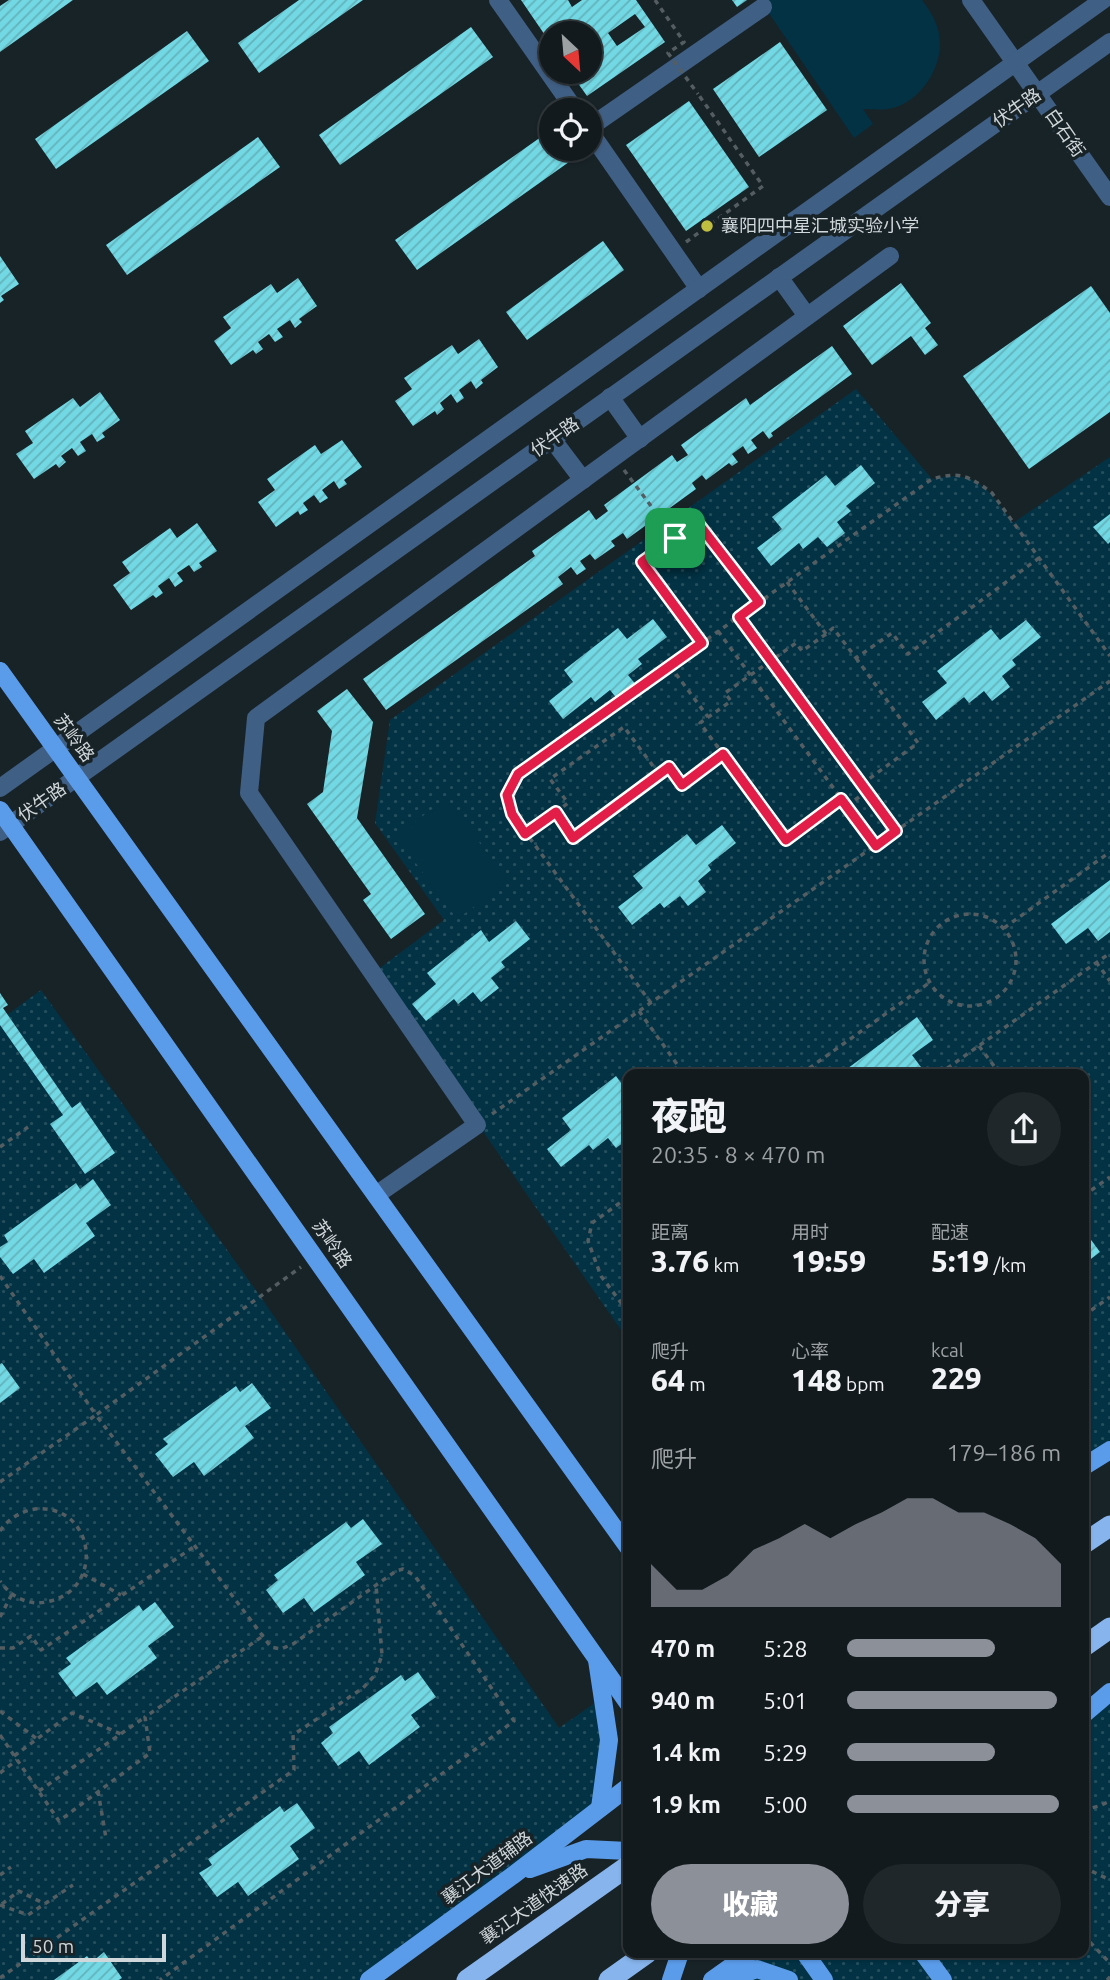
<!DOCTYPE html>
<html lang="zh">
<head>
<meta charset="utf-8">
<style>
  :root { --surface:#121a1e; --page:#1f272b; --text:#f1f3f6; --muted:#9ca1a4; --line:#31383c; --accent:#8c9099 }
  body { margin:0; font-family:Ubuntu,"Noto Sans SC",sans-serif; background:var(--page); color:var(--text); height:100vh; display:flex; flex-direction:column; font-size:26px; white-space:nowrap }
  * { box-sizing:border-box; margin:0 }
  p { font-size:23px; color:var(--muted) }
  .icon { flex:none; width:38px; height:38px; fill:none; stroke:currentColor; stroke-width:2; stroke-linecap:round; stroke-linejoin:round }
  .map { position:relative; flex:1; overflow:hidden }
  .side { position:absolute; left:623px; top:1069px; width:466px; height:889px; display:flex; flex-direction:column; background:var(--surface); border-radius:14px; box-shadow:0 2px 5px #0004,0 0 0 2px var(--line) }
  .side>* { flex:none }
  .needle { width:46px; rotate:154deg }
  .buttons { position:absolute; left:539px; top:21px; display:grid; gap:14px }
  .buttons a { display:grid; place-items:center; width:63px; height:63px; border-radius:50%; background:var(--surface); box-shadow:0 2px 5px #0004,0 0 0 2px var(--line); font-size:35px }
  .scale { position:absolute; left:21px; bottom:18px; width:145px; box-sizing:border-box; padding-left:7px; border:4px solid #d0d7da; border-top:0; font-size:19px; line-height:24px; white-space:nowrap; color:#d0d7da; -webkit-text-stroke:5px #182328; paint-order:stroke }
  .pin { position:absolute; display:grid; place-items:center; width:60px; height:60px; color:#fff; margin:-30px; border-radius:14px; box-shadow:0 4px 10px #0006 }
  .round { display:grid; place-items:center; flex:none; width:74px; height:74px; border-radius:37px; background:var(--page) }
  .headline { display:flex; align-items:center; justify-content:space-between; height:119px; padding:0 28px }
  h1 { font-size:38px; font-weight:800; line-height:52px }
  .figures { display:grid; grid-template-columns:repeat(3,1fr); gap:10px; height:119px; padding:7px 28px }
  .figures div { display:grid; align-content:center }
  .figures b { font-size:30px; font-weight:800 }
  .figures small { font-size:19px; font-weight:400 }
  .figures p { font-size:19px }
  .chart { height:196px; padding:14px 28px }
  .chart p { display:flex; justify-content:space-between }
  .chart svg { width:100%; height:126px; margin-top:7px; fill:var(--accent); opacity:.7 }
  .cta { display:flex; gap:14px; margin-top:auto; padding:14px 28px }
  .cta a { flex:1; height:80px; border-radius:42px; background:var(--accent); color:#fff; font-size:28px; font-weight:800; line-height:80px; text-align:center }
  .cta a+a { background:var(--page); color:var(--text) }
  ul { padding:0 28px; list-style:none; font-size:23px }
  li { display:grid; grid-template-columns:112px 84px 1fr; align-items:center; height:52px }
  li i { height:18px; border-radius:9px; background:var(--accent) }
  .map>svg:first-child { display:block }
  .green { fill:url(#green-dots) }
  .pitch { fill:#023244 }
  .building { fill:url(#building-hatch); fill-rule:evenodd }
  .lines { fill:none; stroke-linecap:round; stroke-linejoin:round }
  .path { stroke:#545e62; stroke-width:3.5; stroke-dasharray:5 5; stroke-linecap:butt }
  .minor { stroke:#405f84; stroke-width:18 }
  .major { stroke:#5b9cea; stroke-width:18 }
  .highway { stroke:#87b4ec; stroke-width:21 }
  .path-bridge { stroke:#545e62; stroke-width:3.5; stroke-dasharray:5 5; stroke-linecap:butt }
  .route-casing { stroke:#fff; stroke-width:14 }
  .route { stroke:#e11d48; stroke-width:9 }
  .poi-dot { fill:#c0be40; stroke:#182328; stroke-width:2.5 }
  .labels { text-anchor:middle; stroke-width:7; stroke-linejoin:round; paint-order:stroke }
  .street-label { font-size:18px; fill:#d0d7da; stroke:#182328 }
  .poi-label { font-size:18px; fill:#d0d7da; stroke:#182328; text-anchor:start }
</style>
</head>
<body>
<div class="map">
<svg width="1110" height="1980" viewBox="0 0 1110 1980">
  <defs>
    <pattern id="green-dots" width="8" height="8" patternUnits="userSpaceOnUse" patternTransform="scale(1.75)"><rect width="8" height="8" fill="#023244"/><path d="M2 2h.1M6 6h.1" fill="none" stroke="#264f5e" stroke-width="1.8" stroke-linecap="round"/></pattern>
    <pattern id="building-hatch" width="6" height="6" patternUnits="userSpaceOnUse" patternTransform="scale(1.75)"><rect width="6" height="6" fill="#71d8e4"/><path d="M-1 1l2-2M0 6l6-6M5 7l2-2" fill="none" stroke="#64b2bb"/></pattern>
  </defs>
  <rect width="100%" height="100%" fill="#182328"/>
  <g class="green">
    <path d="M856,389L932,479C977,468 989,490 1013,523L1110,457V1450L1083,1467V1074H628V1340L373,973L444,920L375,823L390,720Z"/>
    <path d="M41,990L260,1296L559,1728L602,1698L600,1808L369,1980H0V1020Z"/>
    <path d="M1110,1692V1980H712L750,1953H1083V1715Z"/>
  </g>
  <g class="pitch">
    <path d="M760,0H922C932,13 940,27 940,44C940,70 920,100 896,107C885,111 874,109 863,109L873,124L854,138Z"/>
    <path d="M447,798L508,882L457,919L396,836Z"/>
  </g>
  <g class="building">
    <path d="M9,0H73L0,52V6Z"/>
    <path d="M299,0H363L259,73L238,43Z"/>
    <path d="M521,0H568L572,7L582,0H636L665,42L587,96L570,72H590V33H551V44ZM635,14L645,27L617,46L608,33Z"/>
    <path d="M732,0H747L737,7Z"/>
    <path d="M471,27L493,57L340,165L319,135Z"/>
    <path d="M187,31L209,61L56,169L35,139Z"/>
    <path d="M780,42L827,110L759,157L713,89Z"/>
    <path d="M689,101L749,187L686,231L626,145Z"/>
    <path d="M548,132L551,137V149H560L569,162L417,270L395,240Z"/>
    <path d="M258,137L280,167L127,275L106,245Z"/>
    <path d="M603,241L624,270L527,340L506,312Z"/>
    <path d="M0,256L19,284L1,296L4,300L0,303Z"/>
    <path d="M298,278L317,306L299,319L302,322L295,328L290,320L277,329L283,337L275,342L269,334L258,342L263,349L256,354L253,350L231,365L214,341L231,328L223,317L271,284L277,293Z"/>
    <path d="M901,283L931,323L925,328L938,345L925,355L911,336L872,365L843,326Z"/>
    <path d="M1091,286L1110,313V412L1029,469L963,376Z"/>
    <path d="M479,339L498,367L481,380L483,383L476,389L471,381L459,390L464,398L457,403L451,394L440,403L444,409L437,415L435,411L413,426L395,401L412,389L404,378L452,345L458,354Z"/>
    <path d="M832,346L852,374L771,433L773,436L769,439L763,431L751,440L757,448L748,454L743,446L732,454L738,462L732,466L729,463L706,480L702,475L692,483L696,489L627,539L623,533L611,541L615,546L595,560L590,554L580,561L586,569L577,575L571,567L558,577L563,584L386,710L363,679L535,556L532,551L589,510L596,520L608,511L604,505L672,455L677,462L688,455L681,445L746,398L750,405Z"/>
    <path d="M100,392L120,420L102,433L105,437L97,442L92,434L80,442L86,451L78,456L72,448L61,456L66,462L59,468L56,464L34,479L16,454L33,443L25,431L73,398L80,407Z"/>
    <path d="M342,440L362,467L344,480L347,484L339,489L334,481L322,490L328,498L320,503L314,495L303,503L308,510L300,515L298,511L276,527L258,502L275,490L267,479L315,445L321,454Z"/>
    <path d="M861,465L875,483L846,506L851,511L837,522L845,533L827,547L818,537L803,549L799,543L771,566L757,548L782,529L772,517L826,475L835,486Z"/>
    <path d="M1110,514V542L1108,544L1093,527Z"/>
    <path d="M197,523L217,551L199,563L202,567L194,572L189,565L177,573L183,581L175,587L169,578L158,586L163,593L156,598L153,595L131,610L113,585L130,573L122,562L170,528L177,538Z"/>
    <path d="M653,619L667,637L638,659L642,664L628,675L637,686L618,700L610,690L595,702L591,697L563,719L549,701L573,682L564,670L618,628L627,639Z"/>
    <path d="M1026,620L1041,637L1012,660L1016,665L1002,676L1010,687L992,701L984,691L969,703L964,697L936,720L922,702L947,683L937,671L991,629L1000,640Z"/>
    <path d="M347,689L373,722L357,818L425,914L391,939L363,900L371,894L307,804L323,792L332,731L317,711Z"/>
    <path d="M722,825L736,843L708,865L711,870L698,881L706,892L688,906L680,896L664,908L660,903L632,925L618,907L643,888L633,876L687,834L696,845Z"/>
    <path d="M1110,880V932L1098,941L1088,928L1066,944L1051,924Z"/>
    <path d="M516,921L530,939L501,962L505,967L491,978L499,988L481,1002L473,992L458,1004L454,999L426,1021L412,1004L436,984L427,973L481,930L489,942Z"/>
    <path d="M0,993L8,1005L3,1008L72,1108L80,1102L115,1153L85,1174L50,1124L63,1115L0,1025Z"/>
    <path d="M917,1017L933,1040L912,1055L921,1067L910,1074H840Z"/>
    <path d="M651,1067L657,1074H641Z"/>
    <path d="M616,1076L624,1087L628,1084V1122L626,1123L628,1126V1139L616,1148L608,1138L593,1150L589,1145L561,1167L547,1149L571,1130L562,1118Z"/>
    <path d="M93,1179L111,1205L86,1223L95,1236L44,1273L34,1259L13,1274L0,1257V1247L8,1242L4,1235L76,1183L80,1189Z"/>
    <path d="M1086,1233L1100,1252L1083,1265V1236Z"/>
    <path d="M2,1363L20,1388L0,1403V1364Z"/>
    <path d="M252,1383L271,1408L245,1426L254,1438L204,1476L194,1462L173,1477L155,1454L168,1444L163,1439L236,1386L240,1392Z"/>
    <path d="M363,1519L382,1544L356,1562L365,1575L314,1612L304,1598L283,1613L266,1590L278,1580L274,1575L346,1522L351,1528Z"/>
    <path d="M155,1602L174,1627L148,1646L157,1658L107,1695L97,1682L76,1697L58,1673L71,1664L66,1658L139,1605L143,1611Z"/>
    <path d="M418,1672L436,1697L411,1715L420,1727L369,1765L359,1751L338,1766L321,1743L333,1733L329,1727L401,1675L405,1681Z"/>
    <path d="M297,1803L315,1828L290,1846L299,1859L248,1896L238,1882L217,1897L199,1873L212,1865L208,1859L280,1806L284,1812Z"/>
    <path d="M104,1952L122,1978L119,1980H54L87,1956L92,1962Z"/>
  </g>
  <g class="lines">
    <g class="path">
      <path d="M686,242L763,186L698,94"/>
      <path d="M624,470L675,538"/>
      <path d="M787,582L826,634L833,628L856,658L892,633L908,654L1039,558"/>
      <path d="M739,617L862,784"/>
      <path d="M718,631L876,846"/>
      <path d="M826,634L802,651L796,643L725,693L731,701L700,723L786,840L841,798"/>
      <path d="M702,643L642,562L697,522L759,602"/>
      <path d="M856,658L918,743L862,784L896,831"/>
      <path d="M670,666L708,717"/>
      <path d="M659,774L624,727L550,779L568,803L556,812L574,838L669,767L682,785L723,754"/>
      <path d="M847,806L867,791"/>
      <path d="M525,834L556,812"/>
      <circle cx="970" cy="960" r="46"/>
      <path d="M1004,928L1110,852"/>
      <path d="M1096,962L1110,981"/>
      <path d="M651,1003L512,814L507,795L518,774L932,479C960,471 969,476 992,493L1110,656"/>
      <path d="M639,1011L684,1074"/>
      <path d="M979,1046L1000,1074"/>
      <path d="M801,1074L929,983"/>
      <path d="M939,1074L1110,953"/>
      <path d="M492,1114L1110,681"/>
      <path d="M0,1147L28,1127"/>
      <path d="M1083,1196L1110,1177"/>
      <path d="M628,1197L592,1223L588,1241L601,1276L628,1312"/>
      <path d="M0,1276L96,1415L301,1267"/>
      <path d="M1083,1316L1110,1297"/>
      <path d="M0,1482L96,1415L271,1647L281,1649L293,1644L396,1571L403,1569L415,1576L514,1721L160,1980"/>
      <path d="M0,1531C8,1519 21,1511 35,1509C95,1503 107,1591 46,1602C28,1606 10,1596 0,1581"/>
      <path d="M83,1574L121,1595"/>
      <path d="M0,1617L12,1594L11,1593"/>
      <path d="M0,1648H13L31,1636L41,1650L195,1546"/>
      <path d="M0,1711L37,1739"/>
      <path d="M0,1735L59,1821L150,1753L145,1717L263,1636"/>
      <path d="M14,1756L72,1713L121,1734"/>
      <path d="M0,1773L17,1760"/>
      <path d="M39,1791L145,1717"/>
      <path d="M98,1791L106,1838"/>
      <path d="M1083,1810L1099,1806L1110,1801"/>
      <path d="M1083,1867L1110,1880"/>
      <path d="M0,1875L11,1867"/>
      <path d="M2,1904L19,1891L45,1904"/>
      <path d="M0,1905L28,1915L73,1885"/>
      <path d="M1083,1935L1110,1963"/>
      <path d="M0,1978L294,1770L293,1735L363,1688L375,1675L382,1655L376,1585"/>
      <path d="M1107,1980L1110,1977"/>
    </g>
    <g class="minor">
      <path d="M498,0L575,110"/>
      <path d="M971,0L1110,197"/>
      <path d="M590,127L763,7"/>
      <path d="M590,132L699,289"/>
      <path d="M779,277L807,316"/>
      <path d="M610,397L640,439"/>
      <path d="M552,439L583,480"/>
      <path d="M0,788L1103,0"/>
      <path d="M0,832L1110,42"/>
      <path d="M376,1195L477,1125L249,793L256,718L890,256"/>
    </g>
    <g class="major">
      <path d="M0,671L628,1547"/>
      <path d="M0,810L628,1703"/>
      <path d="M1083,1467L1110,1450"/>
      <path d="M597,1660L609,1740L600,1808"/>
      <path d="M1083,1715L1110,1692"/>
      <path d="M530,1869L586,1849L628,1851"/>
      <path d="M805,1953L824,1980"/>
      <path d="M923,1953L943,1980"/>
      <path d="M369,1980L512,1876L628,1787"/>
      <path d="M671,1980L680,1953"/>
      <path d="M712,1980L750,1953"/>
      <path d="M726,1980L757,1969L789,1980"/>
    </g>
    <g class="highway">
      <path d="M1083,1544L1110,1526"/>
      <path d="M1083,1647L1110,1628"/>
      <path d="M467,1980L628,1866"/>
      <path d="M609,1980L647,1953"/>
    </g>
    <path class="path-bridge" d="M655,0L684,42L668,53L698,94"/>
  </g>
  <g class="lines">
    <g class="route-casing">
      <path id="route" d="M697,522L759,602L739,617L896,831L876,846L841,799L786,840L723,754L682,785L669,767L573,838L556,812L525,834L512,814L507,795L518,774L702,643L642,562Z"/>
    </g>
    <use href="#route" class="route"/>
  </g>
  <circle class="poi-dot" cx="707" cy="226" r="7"/>
  <g class="labels">
    <g class="street-label">
      <text transform="translate(1017 108) rotate(-35)" y="6">伏牛路</text>
      <text transform="translate(1065 133) rotate(55)" y="6">白石街</text>
      <text transform="translate(555 437) rotate(-35)" y="6">伏牛路</text>
      <text transform="translate(74 738) rotate(54)" y="6">苏岭路</text>
      <text transform="translate(42 802) rotate(-35)" y="6">伏牛路</text>
      <text transform="translate(332 1244) rotate(55)" y="6">苏岭路</text>
      <text transform="translate(487 1868) rotate(-37)" y="6">襄江大道辅路</text>
      <text transform="translate(534 1904) rotate(-35)" y="6">襄江大道快速路</text>
    </g>
    <g class="poi-label">
      <text x="721" y="232">襄阳四中星汇城实验小学</text>
    </g>
  </g>
</svg>
<div class="buttons">
<a><svg class="needle" viewBox="-14 -14 28 28"><path d="M0-13l5 13h-10z" fill="#e53935"/><path d="M0 13l5-13h-10z" fill="#9ca1a4"/></svg></a>
<a><svg class="icon" aria-label="locate" viewBox="0 0 24 24"><circle cx="12" cy="12" r="6"/><path d="M12 2v4M12 18v4M2 12h4M18 12h4"/></svg></a>
</div>
<div class="scale">50 m</div>
<div class="pin" style="left:675px;top:538px;background:#1e9e55"><svg class="icon" aria-label="arrive" viewBox="0 0 24 24"><path d="M6 21V4h12l-3 4 3 4H6"/></svg></div>
<section class="side">
<div class="headline"><div><h1>夜跑</h1><p>20:35 · 8 × 470 m</p></div><a class="round"><svg class="icon" aria-label="share" viewBox="0 0 24 24"><path d="M12 15V3M7 8l5-5 5 5M5 13v7h14v-7"/></svg></a></div>
<div class="figures">
<div><p>距离</p><b>3.76<small> km</small></b></div>
<div><p>用时</p><b>19:59</b></div>
<div><p>配速</p><b>5:19<small> /km</small></b></div>
</div>
<div class="figures">
<div><p>爬升</p><b>64<small> m</small></b></div>
<div><p>心率</p><b>148<small> bpm</small></b></div>
<div><p>kcal</p><b>229</b></div>
</div>
<div class="chart"><p><span>爬升</span>179–186 m</p>
<svg viewBox="0 0 160 44" preserveAspectRatio="none"><path d="M0 44V29L10 38L20 38L30 33L40 24L50 20L60 15L70 20L80 15L90 11L100 6L110 6L120 11L130 11L140 15L150 20L160 29V44z"/></svg>
</div>
<ul>
<li><b>470 m</b>5:28<i style="width:69%"></i></li>
<li><b>940 m</b>5:01<i style="width:98%"></i></li>
<li><b>1.4 km</b>5:29<i style="width:69%"></i></li>
<li><b>1.9 km</b>5:00<i style="width:99%"></i></li>
</ul>
<div class="cta"><a>收藏</a><a>分享</a></div>
</section>
</div>
</body>
</html>
